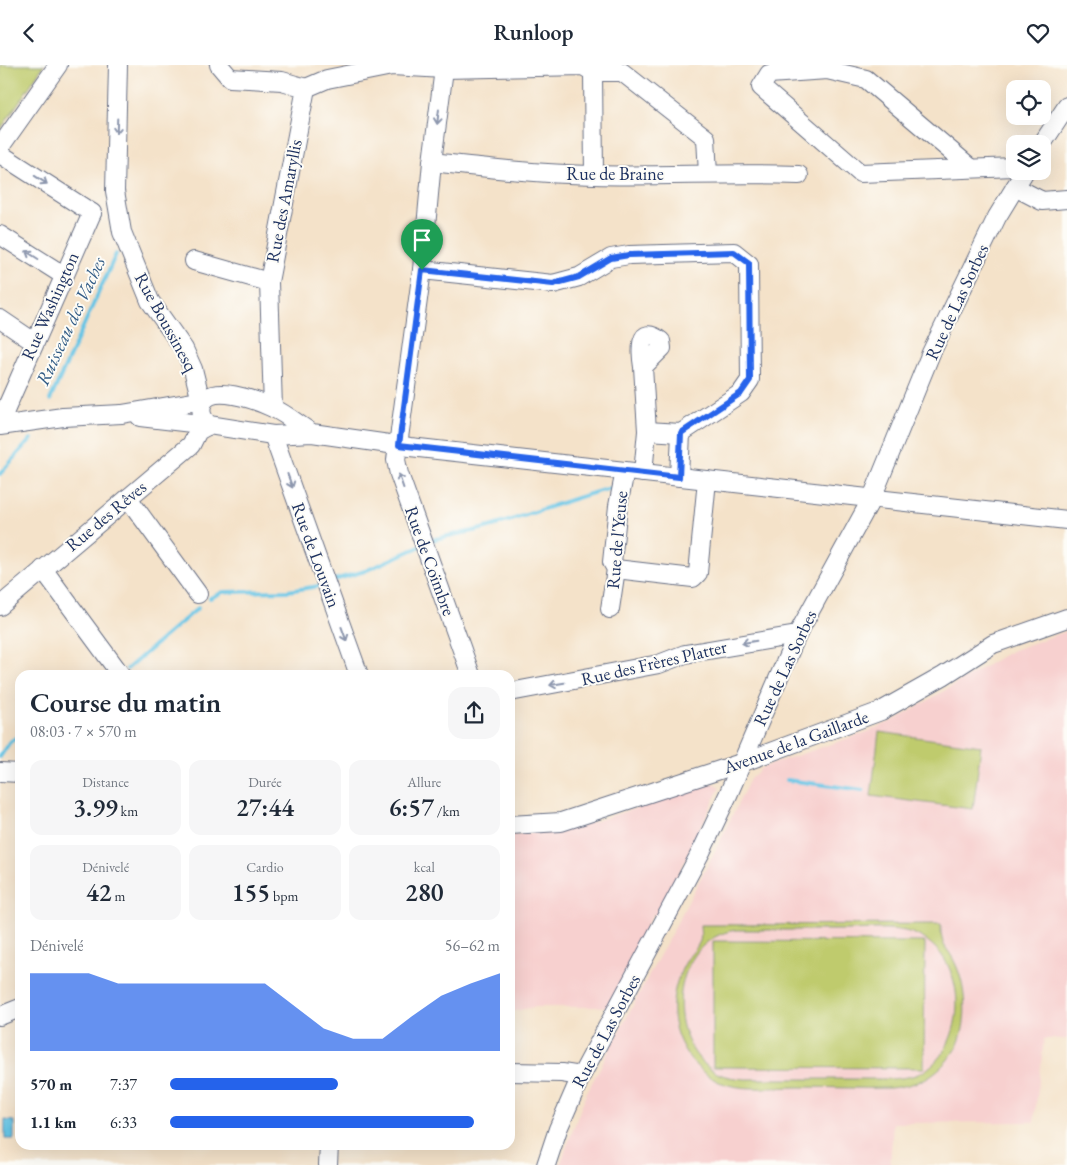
<!DOCTYPE html>
<html lang="fr">
<head>
<meta charset="utf-8">
<style>
  :root { --surface:#fff; --page:#f6f6f7; --text:#1f2937; --muted:#747a83; --accent:#2563eb }
  body { margin:0; font-family:"EB Garamond",serif; background:var(--page); color:var(--text); height:100vh; display:flex; flex-direction:column; font-size:19px; white-space:nowrap }
  * { box-sizing:border-box; margin:0 }
  p { font-size:16px; color:var(--muted) }
  .icon { flex:none; width:28px; height:28px; fill:none; stroke:currentColor; stroke-width:2; stroke-linecap:round; stroke-linejoin:round }
  .map { position:relative; flex:1; overflow:hidden }
  .side { position:absolute; left:15px; top:605px; width:500px; height:480px; display:flex; flex-direction:column; background:var(--surface); border-radius:15px; box-shadow:0 5px 20px #0002 }
  .side>* { flex:none }
  .tools { position:absolute; left:1006px; top:15px; display:grid; gap:10px }
  .tools a { display:grid; place-items:center; width:45px; height:45px; border-radius:10px; background:var(--surface); box-shadow:0 5px 20px #0002; font-size:25px }
  .pin { position:absolute; display:grid; place-items:center; width:42px; height:42px; color:#fff; margin:-51px -21px; border-radius:50% 50% 50% 0; rotate:-45deg; box-shadow:0 0 5px #0007 }
  .pin .icon { rotate:45deg }
  .round { display:grid; place-items:center; flex:none; width:52px; height:52px; border-radius:15px; background:var(--page) }
  .overview { display:flex; align-items:center; justify-content:space-between; height:85px; padding:0 15px }
  h1 { font-size:28px; font-weight:600; line-height:38px }
  .figures { display:grid; grid-template-columns:repeat(3,1fr); gap:8px; height:85px; padding:5px 15px }
  .figures div { display:grid; align-content:center; border-radius:12px; background:var(--page); text-align:center }
  .figures b { font-size:25px; font-weight:600 }
  .figures small { font-size:14px; font-weight:400 }
  .figures p { font-size:14px }
  .chart { height:140px; padding:10px 15px }
  .chart p { display:flex; justify-content:space-between }
  .chart svg { width:100%; height:90px; margin-top:5px; fill:var(--accent); opacity:.7 }
  ul { padding:0 15px; list-style:none; font-size:16px }
  li { display:grid; grid-template-columns:80px 60px 1fr; align-items:center; height:38px }
  li i { height:12px; border-radius:6px; background:var(--accent) }
  header { display:flex; justify-content:space-between; align-items:center; height:65px; padding:0 15px; background:var(--surface); font-size:22px; font-weight:600 }
  .map>svg:first-child { display:block }
  .built { fill:#f7d0cf }
  .green { fill:#bfcb6d; stroke:#6d7d66; fill-rule:evenodd }
  .water { fill:#67c5e5; stroke:#417aa2 }
  .lines { fill:none; stroke-linecap:round; stroke-linejoin:round }
  .stream { stroke:#67c5e5; stroke-width:4 }
  .minor-casing { stroke:#676e83; stroke-width:20 }
  .minor { stroke:#fff; stroke-width:18 }
  .oneway { stroke:#8d97ae }
  .route-casing { stroke:#fff; stroke-width:10 }
  .route { stroke:#2563eb; stroke-width:6 }
  .labels { text-anchor:middle; stroke-width:4; stroke-linejoin:round; paint-order:stroke }
  .street-label { font-size:18px; fill:#1b2f5e; stroke:#fdfcf7 }
  .water-label { font-size:19px; font-style:italic; fill:#325c86; stroke:#fdfcf7 }
</style>
</head>
<body>
<header><svg class="icon" aria-label="back" viewBox="0 0 24 24"><path d="M15 5l-7 7 7 7"/></svg>Runloop<svg class="icon" aria-label="heart" viewBox="0 0 24 24"><path d="M12 20l-8-8c-3-5 5-10 8-4 3-6 11-1 8 4z"/></svg></header>
<div class="map">
<svg width="1067" height="1100" viewBox="0 0 1067 1100">
  <rect width="100%" height="100%" fill="#fdfcf7"/>
  <filter id="ink" filterUnits="userSpaceOnUse"><feTurbulence type="fractalNoise" baseFrequency=".02" numOctaves="2"/><feDisplacementMap in="SourceGraphic" scale="10" xChannelSelector="R" yChannelSelector="G"/><feConvolveMatrix kernelMatrix="1 2 1 2 8 2 1 2 1" color-interpolation-filters="sRGB"/></filter>
  <filter id="wash" filterUnits="userSpaceOnUse"><feTurbulence type="fractalNoise" baseFrequency=".0096" numOctaves="4" result="noise"/><feDisplacementMap in="SourceGraphic" scale="20" xChannelSelector="R" yChannelSelector="G"/><feGaussianBlur stdDeviation="1.12" result="paint"/><feColorMatrix in="noise" values="0 0 0 0 0 0 0 0 0 0 0 0 0 0 0 0 0 1.4 0 .05"/><feComposite in="paint" operator="in"/></filter>
  <g filter="url(#wash)">
    <rect width="100%" height="100%" fill="#f4e2c9"/>
    <g class="built">
      <path d="M1067,566V974H1044L1034,1057L893,1058L890,1100H560L586,1029L713,790L750,714L763,702L867,667L895,655L1011,586Z"/>
      <path d="M714,718L720,722L681,804L656,850L653,849L646,861L647,866L608,942H534L510,947V770L574,763Z"/>
    </g>
    <g class="green">
      <path d="M0,0H44L0,65Z"/>
      <path d="M879,667L981,681L973,744L871,731Z"/>
      <path d="M941,859C941,886 947,879 956,900C966,922 968,955 959,977C951,994 937,1009 920,1016C911,1020 900,1022 890,1023C860,1024 830,1022 800,1022C775,1022 740,1027 717,1016C698,1007 684,989 677,969C668,943 674,916 688,893C691,888 697,884 699,878C702,874 700,865 700,860ZM736,865C773,865 810,865 847,865C869,865 898,860 919,871C967,895 969,973 927,1004C917,1012 902,1013 890,1014H745C734,1013 722,1012 712,1005C662,971 672,874 736,865Z"/>
      <path d="M713,876L925,877L924,1003L713,1002Z"/>
    </g>
    <path class="water" d="M5,1055L14,1056V1074H5Z"/>
    <g class="lines">
      <g class="stream">
        <path d="M50,335L116,189"/>
        <path d="M0,409L31,374"/>
        <path d="M432,475C453,469 475,467 496,460C534,448 572,433 611,423"/>
        <path d="M334,515L365,506L419,482"/>
        <path d="M210,533L223,527L288,526L319,521"/>
        <path d="M127,604L198,543"/>
        <path d="M0,692L10,677L20,670"/>
        <path d="M787,715L863,725"/>
      </g>
    </g>
  </g>
  <g filter="url(#ink)">
    <g class="lines">
      <g class="minor-casing">
        <g id="minor">
          <path d="M118,0L115,126L122,167L150,236L184,284L193,304L199,328L204,335"/>
          <path d="M219,0L230,13L282,16L306,23"/>
          <path d="M444,4L432,97L422,205L396,395L399,409L471,610"/>
          <path d="M593,7H622L706,73L708,109"/>
          <path d="M306,23L327,14L392,1L444,4L583,1L593,7L594,110"/>
          <path d="M1042,79L1067,41"/>
          <path d="M0,82L58,0"/>
          <path d="M0,89L92,148"/>
          <path d="M432,97C486,103 540,109 594,110C662,112 731,107 799,110"/>
          <path d="M971,103L866,14L827,5L769,9L761,22L860,108L1015,102"/>
          <path d="M1015,122L1042,136L1067,134"/>
          <path d="M0,170L63,210"/>
          <path d="M194,196L269,217"/>
          <path d="M422,205L553,219L579,212L611,193L629,190L734,187L749,199L750,315L741,328L681,368L679,412"/>
          <path d="M0,254L34,277"/>
          <path d="M643,302C641,289 637,257 661,276L662,283L643,302L647,366L643,408"/>
          <path d="M273,343L269,217L306,23"/>
          <path d="M140,352L209,360"/>
          <path d="M3,360L5,346L92,148"/>
          <path d="M0,361L63,352L122,349L204,335"/>
          <path d="M647,366L681,368"/>
          <path d="M312,368C299,360 286,349 273,343C258,336 209,317 202,340C200,349 203,354 209,360L273,370L312,368L410,382L1067,455"/>
          <path d="M273,370L359,610"/>
          <path d="M128,433L198,529"/>
          <path d="M43,504L121,610"/>
          <path d="M616,504L693,513L698,508L707,415"/>
          <path d="M0,541L191,380L198,366L209,360"/>
          <path d="M610,544L616,504L612,497L618,441L625,406"/>
          <path d="M510,627L659,599L685,589L797,570"/>
          <path d="M0,707L20,708"/>
          <path d="M510,760L561,757L741,698L881,646L943,611L993,579L1067,553"/>
          <path d="M0,951L20,943"/>
          <path d="M510,1007L562,1008L581,1011"/>
          <path d="M328,1100L329,1080"/>
          <path d="M546,1100L558,1064L581,1011L702,785L728,730L797,570L872,433L931,288L997,152L1025,106"/>
        </g>
      </g>
      <use href="#minor" class="minor"/>
    </g>
    <defs><path id="oneway-shaft" d="M-6 0H5M1.5-3L5.5 0L1.5 3" fill="none" stroke-width="1.6" stroke-linecap="round" stroke-linejoin="round" transform="scale(1.25)"/></defs>
    <g class="oneway">
      <use href="#oneway-shaft" transform="translate(438 52) rotate(97)"/>
      <use href="#oneway-shaft" transform="translate(117 61) rotate(92)"/>
      <use href="#oneway-shaft" transform="translate(41 115) rotate(33)"/>
      <use href="#oneway-shaft" transform="translate(32 190) rotate(-148)"/>
      <use href="#oneway-shaft" transform="translate(290 416) rotate(70)"/>
      <use href="#oneway-shaft" transform="translate(401 416) rotate(-109)"/>
      <use href="#oneway-shaft" transform="translate(344 569) rotate(70)"/>
      <use href="#oneway-shaft" transform="translate(749 577) rotate(171)"/>
      <use href="#oneway-shaft" transform="translate(557 619) rotate(170)"/>
    </g>
  </g>
  <g class="lines" filter="url(#ink)">
    <g class="route-casing">
      <path id="route" d="M734,187L749,198L750,315L741,328L681,368L679,412L399,380L422,205L553,219L579,212L611,193L629,190Z"/>
    </g>
    <use href="#route" class="route"/>
  </g>
  <g class="labels">
    <g class="street-label">
      <text x="615" y="115">Rue de Braine</text>
      <text transform="translate(284 136) rotate(-79)" y="6">Rue des Amaryllis</text>
      <text transform="translate(957 237) rotate(-65)" y="6">Rue de Las Sorbes</text>
      <text transform="translate(50 241) rotate(-66)" y="6">Rue Washington</text>
      <text transform="translate(166 257) rotate(61)" y="6">Rue Boussinesq</text>
      <text transform="translate(106 451) rotate(-40)" y="6">Rue des Rêves</text>
      <text transform="translate(617 475) rotate(-85)" y="6">Rue de l'Yeuse</text>
      <text transform="translate(316 490) rotate(70)" y="6">Rue de Louvain</text>
      <text transform="translate(430 496) rotate(70)" y="6">Rue de Coïmbre</text>
      <text transform="translate(654 598) rotate(-13)" y="6">Rue des Frères Platter</text>
      <text transform="translate(785 603) rotate(-65)" y="6">Rue de Las Sorbes</text>
      <text transform="translate(796 677) rotate(-20)" y="6">Avenue de la Gaillarde</text>
      <text transform="translate(606 966) rotate(-62)" y="6">Rue de Las Sorbes</text>
    </g>
    <g class="water-label">
      <text transform="translate(70 256) rotate(-65)" y="7">Ruisseau des Vaches</text>
    </g>
  </g>
</svg>
<div class="tools">
<a><svg class="icon" aria-label="locate" viewBox="0 0 24 24"><circle cx="12" cy="12" r="6"/><path d="M12 2v4M12 18v4M2 12h4M18 12h4"/></svg></a>
<a><svg class="icon" aria-label="layers" viewBox="0 0 24 24"><path d="M12 4l9 5-9 5-9-5zM3 14l9 5 9-5"/></svg></a>
</div>
<div class="pin" style="left:422px;top:205px;background:#1e9e55"><svg class="icon" aria-label="arrive" viewBox="0 0 24 24"><path d="M6 21V4h12l-3 4 3 4H6"/></svg></div>
<section class="side">
<div class="overview"><div><h1>Course du matin</h1><p>08:03 · 7 × 570 m</p></div><a class="round"><svg class="icon" aria-label="share" viewBox="0 0 24 24"><path d="M12 15V3M7 8l5-5 5 5M5 13v7h14v-7"/></svg></a></div>
<div class="figures">
<div><p>Distance</p><b>3.99<small> km</small></b></div>
<div><p>Durée</p><b>27:44</b></div>
<div><p>Allure</p><b>6:57<small> /km</small></b></div>
</div>
<div class="figures">
<div><p>Dénivelé</p><b>42<small> m</small></b></div>
<div><p>Cardio</p><b>155<small> bpm</small></b></div>
<div><p>kcal</p><b>280</b></div>
</div>
<div class="chart"><p><span>Dénivelé</span>56–62 m</p>
<svg viewBox="0 0 160 44" preserveAspectRatio="none"><path d="M0 44V6L10 6L20 6L30 11L40 11L50 11L60 11L70 11L80 11L90 22L100 33L110 38L120 38L130 27L140 17L150 11L160 6V44z"/></svg>
</div>
<ul>
<li><b>570 m</b>7:37<i style="width:51%"></i></li>
<li><b>1.1 km</b>6:33<i style="width:92%"></i></li>
</ul>
</section>
</div>
</body>
</html>
